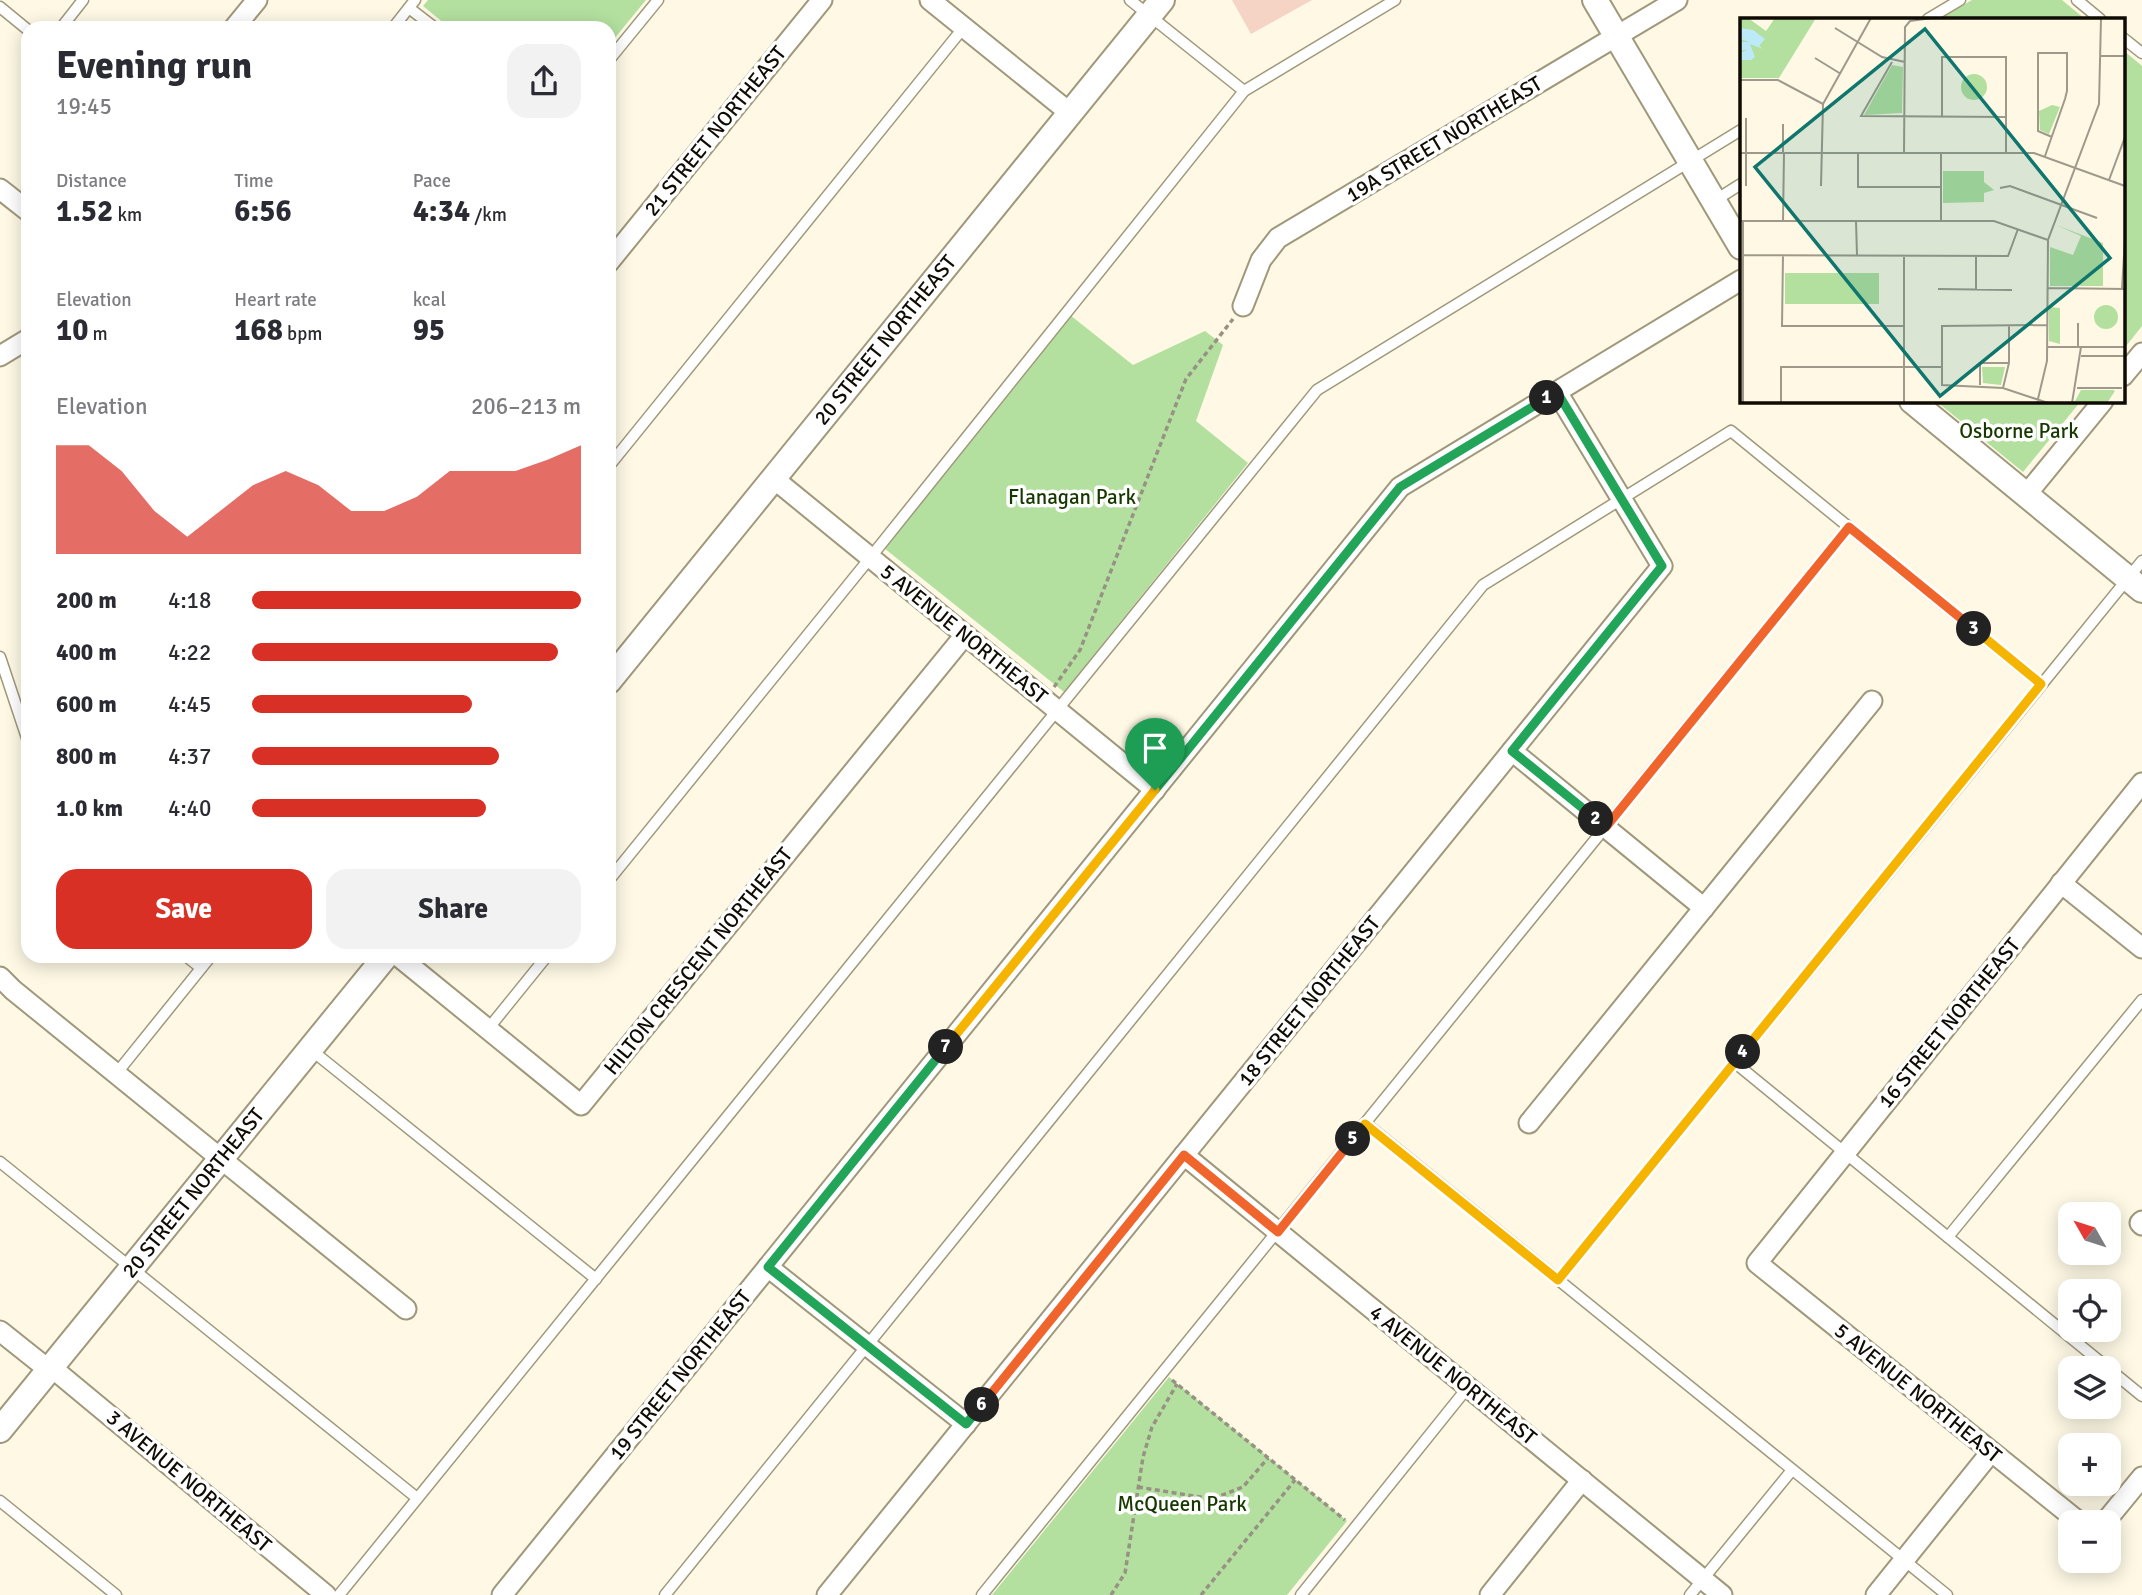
<!DOCTYPE html>
<html lang="en">
<head>
<meta charset="utf-8">
<style>
  :root { --surface:#fff; --page:#f2f2f3; --text:#2b2b33; --muted:#7c7c81; --accent:#d93025 }
  body { margin:0; font-family:Signika,sans-serif; background:var(--page); color:var(--text); height:100vh; display:flex; flex-direction:column; font-size:26px; white-space:nowrap }
  * { box-sizing:border-box; margin:0 }
  p { font-size:23px; color:var(--muted) }
  .icon { flex:none; width:38px; height:38px; fill:none; stroke:currentColor; stroke-width:2; stroke-linecap:round; stroke-linejoin:round }
  .map { position:relative; flex:1; overflow:hidden }
  .details { position:absolute; left:21px; top:21px; width:595px; height:942px; display:flex; flex-direction:column; background:var(--surface); border-radius:21px; box-shadow:0 4px 18px #0003 }
  .details>* { flex:none }
  .needle { width:46px; rotate:309deg }
  .fabs { position:absolute; left:2058px; top:1202px; display:grid; gap:14px }
  .fabs a { display:grid; place-items:center; width:63px; height:63px; border-radius:14px; background:var(--surface); box-shadow:0 4px 18px #0003; font-size:35px }
  .pin { position:absolute; display:grid; place-items:center; width:60px; height:60px; color:#fff; margin:-72px -30px; border-radius:50% 50% 50% 0; rotate:-45deg; box-shadow:0 0 7px #0007 }
  .pin .icon { rotate:45deg }
  .km { position:absolute; width:35px; height:35px; margin:-18px; border-radius:50%; background:#222; color:#fff; font-size:19px; line-height:35px; text-align:center }
  .round { display:grid; place-items:center; flex:none; width:74px; height:74px; border-radius:21px; background:var(--page) }
  .overview { display:flex; align-items:center; justify-content:space-between; height:119px; padding:0 35px }
  h1 { font-size:38px; font-weight:800; line-height:52px }
  .figures { display:grid; grid-template-columns:repeat(3,1fr); gap:10px; height:119px; padding:7px 35px }
  .figures div { display:grid; align-content:center }
  .figures b { font-size:30px; font-weight:800 }
  .figures small { font-size:19px; font-weight:400 }
  .figures p { font-size:19px }
  .chart { height:196px; padding:14px 35px }
  .chart p { display:flex; justify-content:space-between }
  .chart svg { width:100%; height:126px; margin-top:7px; fill:var(--accent); opacity:.7 }
  .action { display:flex; gap:14px; margin-top:auto; padding:14px 35px }
  .action a { flex:1; height:80px; border-radius:21px; background:var(--accent); color:#fff; font-size:28px; font-weight:800; line-height:80px; text-align:center }
  .action a+a { background:var(--page); color:var(--text) }
  ul { padding:0 35px; list-style:none; font-size:23px }
  li { display:grid; grid-template-columns:112px 84px 1fr; align-items:center; height:52px }
  li i { height:18px; border-radius:9px; background:var(--accent) }
  .map>svg:first-child { display:block }
  .green { fill:#b3e09f }
  .building { fill:#f5d3c5 }
  .lines { fill:none; stroke-linecap:round; stroke-linejoin:round }
  .service-casing { stroke:#a0987a; stroke-width:13 }
  .minor-casing { stroke:#a0987a; stroke-width:23 }
  .tertiary-casing { stroke:#a0987a; stroke-width:28 }
  .path { stroke:#979284; stroke-width:3.5; stroke-dasharray:5 3.5; stroke-linecap:butt }
  .service { stroke:#fff; stroke-width:10 }
  .minor { stroke:#fff; stroke-width:19 }
  .tertiary { stroke:#fff; stroke-width:24 }
  .split-1-casing { stroke:#fff; stroke-width:14 }
  .split-2-casing { stroke:#fff; stroke-width:14 }
  .split-3-casing { stroke:#fff; stroke-width:14 }
  .split-4-casing { stroke:#fff; stroke-width:14 }
  .split-5-casing { stroke:#fff; stroke-width:14 }
  .split-6-casing { stroke:#fff; stroke-width:14 }
  .split-7-casing { stroke:#fff; stroke-width:14 }
  .split-8-casing { stroke:#fff; stroke-width:14 }
  .split-1 { stroke:#22a559; stroke-width:9 }
  .split-2 { stroke:#22a559; stroke-width:9 }
  .split-3 { stroke:#f0652b; stroke-width:9 }
  .split-4 { stroke:#f5b400; stroke-width:9 }
  .split-5 { stroke:#f5b400; stroke-width:9 }
  .split-6 { stroke:#f0652b; stroke-width:9 }
  .split-7 { stroke:#22a559; stroke-width:9 }
  .split-8 { stroke:#f5b400; stroke-width:9 }
  .labels { text-anchor:middle; stroke-width:7; stroke-linejoin:round; paint-order:stroke }
  .street-label { font-size:21px; fill:#0f0b03; stroke:#fff }
  .park-label { font-size:21px; fill:#163900; stroke:#fff }
  .inset-road { fill:none; stroke:#9e998b; stroke-width:2 }
  .view { fill:#0f766e; fill-opacity:0.15; stroke:#0f766e; stroke-width:3.5 }
  .inset-edge { fill:none; stroke:#0f0b03; stroke-width:3.5 }
</style>
</head>
<body>
<div class="map">
<svg width="2142" height="1595" viewBox="0 0 2142 1595">
  <rect width="100%" height="100%" fill="#fef8e5"/>
  <g class="green">
    <path d="M428,0H646L609,45V28H450L423,6Z"/>
    <path d="M1972,0H2062L2085,19H1939Z"/>
    <path d="M2123,50L2142,66V326L2123,350Z"/>
    <path d="M1070,315L1133,365L1205,331L1223,345L1196,421L1248,463L1064,692L884,548Z"/>
    <path d="M1936,401H2081L2023,472Z"/>
    <path d="M1169,1377L1347,1521L1287,1595H992Z"/>
  </g>
  <path class="building" d="M1232,0H1312L1251,34Z"/>
  <g class="lines">
    <g class="service-casing">
      <g id="service">
        <path d="M1130,0L1244,91"/>
        <path d="M2077,0L2100,19"/>
        <path d="M0,7L28,30"/>
        <path d="M409,8L435,28"/>
        <path d="M1928,19L1960,0"/>
        <path d="M61,28L83,0"/>
        <path d="M393,28L415,0"/>
        <path d="M2123,38L2142,53"/>
        <path d="M609,60L658,0"/>
        <path d="M1714,201L1741,184"/>
        <path d="M609,466L964,27"/>
        <path d="M0,657L28,741"/>
        <path d="M609,880L870,558L1244,91L1395,0"/>
        <path d="M186,956L201,968"/>
        <path d="M488,1029L547,956"/>
        <path d="M310,1049L596,1279"/>
        <path d="M1734,1062L2142,1396"/>
        <path d="M116,1074L211,956"/>
        <path d="M1365,1123L1947,1595"/>
        <path d="M0,1162L417,1498"/>
        <path d="M1948,1237L2142,1000"/>
        <path d="M1558,1280L2142,561"/>
        <path d="M0,1501L116,1595"/>
        <path d="M339,1595L1317,390L1741,130"/>
        <path d="M665,1595L1483,585L1731,431L2041,684"/>
        <path d="M982,1595L1849,527"/>
        <path d="M1301,1595L1468,1387"/>
        <path d="M1690,1595L1792,1470"/>
      </g>
    </g>
    <g class="minor-casing">
      <g id="minor">
        <path d="M930,0L1070,113"/>
        <path d="M234,28L257,0"/>
        <path d="M0,189L28,211"/>
        <path d="M609,262L822,0"/>
        <path d="M1243,306L1261,260L1278,238L1677,0"/>
        <path d="M0,356L28,339"/>
        <path d="M2123,376L2142,353"/>
        <path d="M773,478L1155,790"/>
        <path d="M2026,495L2103,401"/>
        <path d="M1512,751L1704,908"/>
        <path d="M2061,883L2142,948"/>
        <path d="M398,956L581,1105L965,635"/>
        <path d="M0,977L13,990L406,1309"/>
        <path d="M1529,1123L1872,701"/>
        <path d="M1184,1155L1722,1595"/>
        <path d="M2142,1221L2140,1223L2142,1225"/>
        <path d="M768,1267L966,1424"/>
        <path d="M0,1331L49,1370"/>
        <path d="M51,1367L326,1595"/>
        <path d="M2079,1522L1757,1263L2142,783"/>
        <path d="M2105,1522L2142,1477"/>
        <path d="M502,1595L1400,487L1741,280"/>
        <path d="M827,1595L1662,566L1557,392"/>
        <path d="M1490,1595L1582,1480"/>
        <path d="M1876,1595L1991,1452"/>
      </g>
    </g>
    <g class="tertiary-casing">
      <g id="tertiary">
        <path d="M1595,0L1741,247"/>
        <path d="M1912,401L2142,590"/>
        <path d="M609,681L1162,0"/>
        <path d="M0,1430L386,956"/>
      </g>
    </g>
    <g class="path">
      <path d="M1054,687L1080,650L1186,379L1233,319"/>
      <path d="M1172,1380L1345,1520"/>
      <path d="M1138,1487L1212,1499L1243,1487L1268,1458"/>
      <path d="M1111,1595L1125,1573L1143,1457L1152,1427L1177,1384"/>
      <path d="M1201,1595L1295,1480"/>
    </g>
    <use href="#service" class="service"/>
    <use href="#minor" class="minor"/>
    <use href="#tertiary" class="tertiary"/>
  </g>
  <g class="lines">
    <g class="split-1-casing">
      <path id="split-1" d="M1155,790L1400,487L1547,398"/>
    </g>
    <g class="split-2-casing">
      <path id="split-2" d="M1547,398L1557,392L1662,566L1512,751L1596,819"/>
    </g>
    <g class="split-3-casing">
      <path id="split-3" d="M1596,819L1606,827L1849,527L1974,629"/>
    </g>
    <g class="split-4-casing">
      <path id="split-4" d="M1743,1052L2041,684L1974,629"/>
    </g>
    <g class="split-5-casing">
      <path id="split-5" d="M1353,1139L1365,1124L1558,1280L1743,1052"/>
    </g>
    <g class="split-6-casing">
      <path id="split-6" d="M982,1405L1184,1155L1278,1232L1353,1139"/>
    </g>
    <g class="split-7-casing">
      <path id="split-7" d="M946,1047L768,1267L966,1424L982,1405"/>
    </g>
    <g class="split-8-casing">
      <path id="split-8" d="M946,1047L1155,790"/>
    </g>
    <use href="#split-1" class="split-1"/>
    <use href="#split-2" class="split-2"/>
    <use href="#split-3" class="split-3"/>
    <use href="#split-4" class="split-4"/>
    <use href="#split-5" class="split-5"/>
    <use href="#split-6" class="split-6"/>
    <use href="#split-7" class="split-7"/>
    <use href="#split-8" class="split-8"/>
  </g>
  <g class="labels">
    <g class="street-label">
      <text transform="translate(715 131) rotate(-51)" y="7">21 STREET NORTHEAST</text>
      <text transform="translate(1444 139) rotate(-31)" y="7">19A STREET NORTHEAST</text>
      <text transform="translate(885 340) rotate(-51)" y="7">20 STREET NORTHEAST</text>
      <text transform="translate(964 634) rotate(39)" y="7">5 AVENUE NORTHEAST</text>
      <text transform="translate(698 961) rotate(-51)" y="7">HILTON CRESCENT NORTHEAST</text>
      <text transform="translate(1309 1001) rotate(-51)" y="7">18 STREET NORTHEAST</text>
      <text transform="translate(1949 1023) rotate(-51)" y="7">16 STREET NORTHEAST</text>
      <text transform="translate(193 1193) rotate(-51)" y="7">20 STREET NORTHEAST</text>
      <text transform="translate(680 1375) rotate(-51)" y="7">19 STREET NORTHEAST</text>
      <text transform="translate(1453 1375) rotate(39)" y="7">4 AVENUE NORTHEAST</text>
      <text transform="translate(1918 1393) rotate(39)" y="7">5 AVENUE NORTHEAST</text>
      <text transform="translate(189 1481) rotate(40)" y="7">3 AVENUE NORTHEAST</text>
    </g>
    <g class="park-label">
      <text x="2019" y="438">Osborne Park</text>
      <text x="1072" y="504">Flanagan Park</text>
      <text x="1182" y="1511">McQueen Park</text>
    </g>
  </g>
  <g transform="translate(1740 18)">
    <rect width="385" height="385" fill="#fef8e5"/>
    <path d="M8,0L26,13L35,0H76L39,60H0V1ZM152,47L163,49L162,95L124,97ZM221 69a13 13 0 1 1 26 0a13 13 0 1 1-26 0ZM312,87L320,89L309,116L300,112L299,93ZM203,153H244V164L254,172L244,175V184L203,185ZM316,207L363,225V268H310V229L333,237L341,218ZM45,255H139V286H45ZM354 299a12 12 0 1 1 24 0a12 12 0 1 1-24 0ZM309,289L320,290V326L309,323ZM242,349H265L261,367L243,365ZM341,372H373L375,373L367,385H334Z" fill="#b3e09f"/>
    <path d="M0,10L13,12L25,21L19,28L23,31L10,26L15,39L11,42H0V35L7,32H0V24H9L0,21Z" fill="#bdeaf8"/>
    <path class="inset-road" d="M229,0H324M95,10L142,39L165,44M361,38H385M75,40L101,56M152,44L121,98L266,99M0,62H38L83,86M202,99V39H266V135M0,135H294L385,168M43,135V106M118,135V169H201M164,135L165,9L170,3L192,0M305,138L325,81L327,73V35H298V113L312,119M369,162L385,119M6,168V100M81,168L83,86L131,0M260,170L270,168L357,200M0,203H254L308,222M3,203V385M43,203L44,135M116,203L117,237M201,203V135M3,237L268,238L278,211M43,237L42,308H164M308,270L385,271M198,271L272,272M236,271V237M382,271L385,221M307,307L202,308V367L263,370L308,385M307,329H385M338,329V305M341,338H385M240,367V345H269M263,370L269,345V307M337,370H382M41,385V349H202M164,385V237M297,385L307,343L308,222L359,86L361,0M332,385L341,329"/>
    <path class="view" d="M185,11L370,240L200,378L15,149Z"/>
    <rect width="385" height="385" class="inset-edge"/>
  </g>
</svg>
<div class="fabs">
<a><svg class="needle" viewBox="-14 -14 28 28"><path d="M0-13l5 13h-10z" fill="#e53935"/><path d="M0 13l5-13h-10z" fill="#7c7c81"/></svg></a>
<a><svg class="icon" aria-label="locate" viewBox="0 0 24 24"><circle cx="12" cy="12" r="6"/><path d="M12 2v4M12 18v4M2 12h4M18 12h4"/></svg></a>
<a><svg class="icon" aria-label="layers" viewBox="0 0 24 24"><path d="M12 4l9 5-9 5-9-5zM3 14l9 5 9-5"/></svg></a>
<a>+</a>
<a>−</a>
</div>
<div class="pin" style="left:1155px;top:790px;background:#1e9e55"><svg class="icon" aria-label="arrive" viewBox="0 0 24 24"><path d="M6 21V4h12l-3 4 3 4H6"/></svg></div>
<b class="km" style="left:1547px;top:398px">1</b>
<b class="km" style="left:1596px;top:819px">2</b>
<b class="km" style="left:1974px;top:629px">3</b>
<b class="km" style="left:1743px;top:1052px">4</b>
<b class="km" style="left:1353px;top:1139px">5</b>
<b class="km" style="left:982px;top:1405px">6</b>
<b class="km" style="left:946px;top:1047px">7</b>
<section class="details">
<div class="overview"><div><h1>Evening run</h1><p>19:45</p></div><a class="round"><svg class="icon" aria-label="share" viewBox="0 0 24 24"><path d="M12 15V3M7 8l5-5 5 5M5 13v7h14v-7"/></svg></a></div>
<div class="figures">
<div><p>Distance</p><b>1.52<small> km</small></b></div>
<div><p>Time</p><b>6:56</b></div>
<div><p>Pace</p><b>4:34<small> /km</small></b></div>
</div>
<div class="figures">
<div><p>Elevation</p><b>10<small> m</small></b></div>
<div><p>Heart rate</p><b>168<small> bpm</small></b></div>
<div><p>kcal</p><b>95</b></div>
</div>
<div class="chart"><p><span>Elevation</span>206–213 m</p>
<svg viewBox="0 0 160 44" preserveAspectRatio="none"><path d="M0 44V6L10 6L20 15L30 29L40 38L50 29L60 20L70 15L80 20L90 29L100 29L110 24L120 15L130 15L140 15L150 11L160 6V44z"/></svg>
</div>
<ul>
<li><b>200 m</b>4:18<i style="width:100%"></i></li>
<li><b>400 m</b>4:22<i style="width:93%"></i></li>
<li><b>600 m</b>4:45<i style="width:67%"></i></li>
<li><b>800 m</b>4:37<i style="width:75%"></i></li>
<li><b>1.0 km</b>4:40<i style="width:71%"></i></li>
</ul>
<div class="action"><a>Save</a><a>Share</a></div>
</section>
</div>
</body>
</html>
